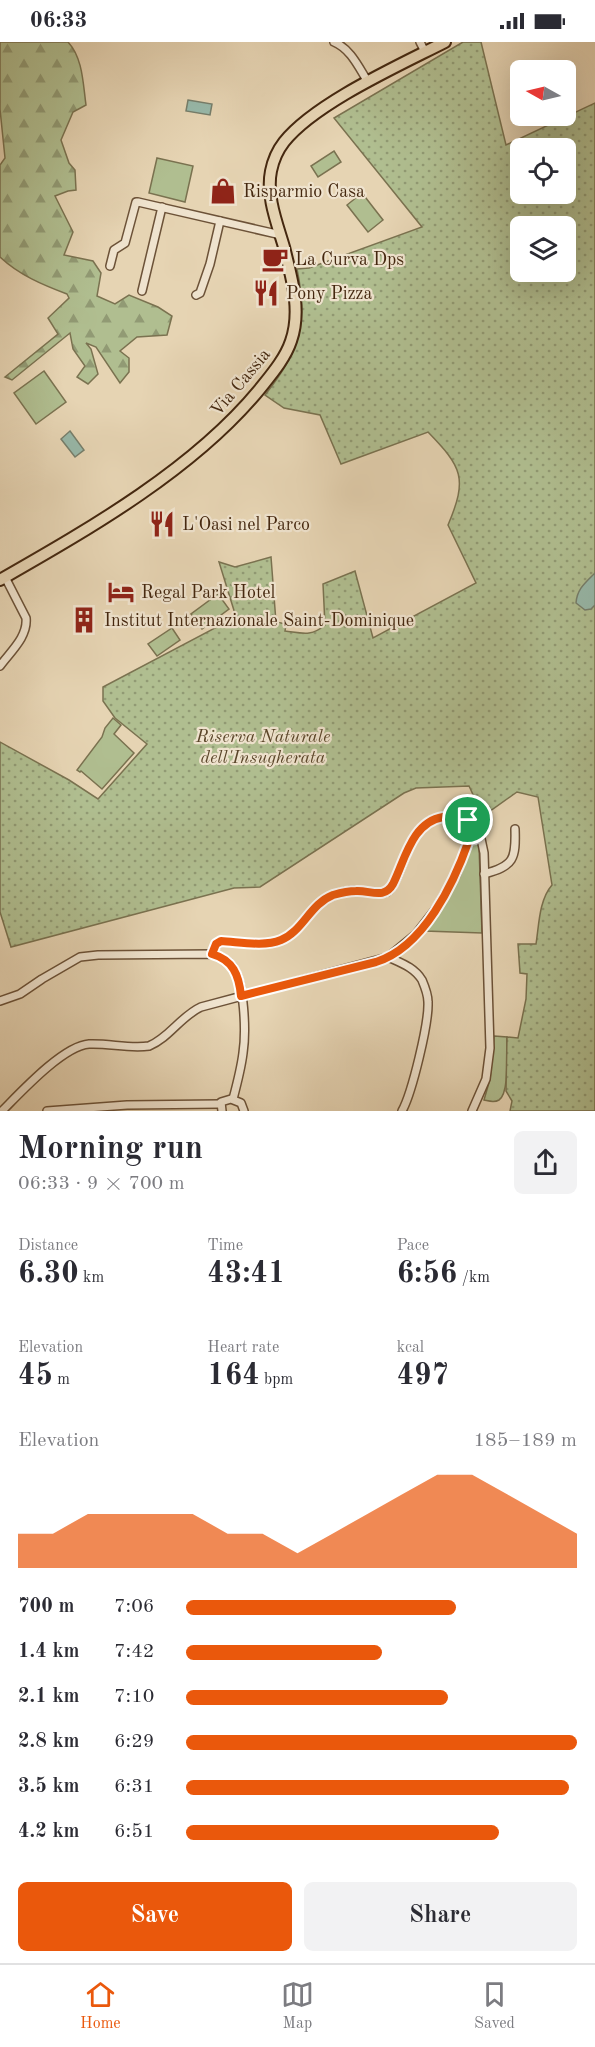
<!DOCTYPE html>
<html lang="en">
<head>
<meta charset="utf-8">
<style>
  :root { --surface:#fff; --page:#f2f2f3; --text:#2b2b33; --muted:#7c7c81; --line:#e1e1e2; --accent:#ea580c }
  body { margin:0; font-family:"Old Standard TT",serif; background:var(--page); color:var(--text); height:100vh; display:flex; flex-direction:column; font-size:22px; white-space:nowrap }
  * { box-sizing:border-box; margin:0 }
  p { font-size:20px; color:var(--muted) }
  .icon { flex:none; width:33px; height:33px; fill:none; stroke:currentColor; stroke-width:2; stroke-linecap:round; stroke-linejoin:round }
  .map { position:relative; height:1069px; overflow:hidden }
  .sheet { display:flex; flex-direction:column; background:var(--surface); flex:1 }
  .sheet>* { flex:none }
  .needle { width:39px; rotate:278deg }
  .tools { position:absolute; left:510px; top:18px; display:grid; gap:12px }
  .tools a { display:grid; place-items:center; width:66px; height:66px; border-radius:9px; background:var(--surface); box-shadow:0 6px 24px #0002; font-size:30px }
  .pin { position:absolute; display:grid; place-items:center; width:51px; height:51px; color:#fff; margin:-26px; border:3px solid #fff; border-radius:50%; box-shadow:0 2px 6px #0007 }
  .round { display:grid; place-items:center; flex:none; width:63px; height:63px; border-radius:9px; background:var(--page) }
  .headline { display:flex; align-items:center; justify-content:space-between; height:102px; padding:0 18px }
  h1 { font-size:33px; font-weight:700; line-height:45px }
  .stats { display:grid; grid-template-columns:repeat(3,1fr); gap:9px; height:102px; padding:6px 18px }
  .stats div { display:grid; align-content:center }
  .stats b { font-size:30px; font-weight:700 }
  .stats small { font-size:16px; font-weight:400 }
  .stats p { font-size:16px }
  .chart { height:168px; padding:12px 18px }
  .chart p { display:flex; justify-content:space-between }
  .chart svg { width:100%; height:108px; margin-top:6px; fill:var(--accent); opacity:.7 }
  .primary-button { display:flex; gap:12px; margin-top:auto; padding:12px 18px }
  .primary-button a { flex:1; height:69px; border-radius:9px; background:var(--accent); color:#fff; font-size:24px; font-weight:700; line-height:69px; text-align:center }
  .primary-button a+a { background:var(--page); color:var(--text) }
  ul { padding:0 18px; list-style:none; font-size:20px }
  li { display:grid; grid-template-columns:96px 72px 1fr; align-items:center; height:45px }
  li i { height:15px; border-radius:8px; background:var(--accent) }
  .status { display:flex; justify-content:space-between; align-items:center; height:42px; padding:0 30px; background:var(--surface); direction:ltr }
  .status svg { height:16px; fill:currentColor }
  .tab-bar { display:flex; justify-content:space-around; align-items:center; height:84px; border-top:2px solid var(--line); background:var(--surface); font-size:16px; color:var(--muted) }
  .tab-bar a { display:grid; justify-items:center; gap:3px }
  .tab-bar .active { color:var(--accent) }
  .map>svg:first-child { display:block }
  .green { fill:#b0be90; stroke:#7a7250; stroke-width:1.5 }
  .forest { fill:url(#forest-firs); stroke:#7a7250; stroke-width:1.5 }
  .park { fill:url(#park-dots); stroke:#7a7250; stroke-width:1.5; fill-rule:evenodd }
  .water { fill:#97b8a9; stroke:#767e6b; stroke-width:1.5 }
  .lines { fill:none; stroke-linecap:round; stroke-linejoin:round }
  .street-casing { stroke:#6c5238; stroke-width:10 }
  .primary-casing { stroke:#44270f; stroke-width:14 }
  .street { stroke:#efe3ce; stroke-width:7 }
  .primary { stroke:#e6d4b3; stroke-width:10 }
  .route-casing { stroke:#fff; stroke-width:12 }
  .route { stroke:#ea580c; stroke-width:8 }
  .labels { text-anchor:middle; stroke-width:4.5; stroke-linejoin:round; paint-order:stroke }
  .poi-label { font-size:18px; fill:#44270f; stroke:#efe3ce; text-anchor:start }
  .street-label { font-size:18px; fill:#44270f; stroke:#efe3ce }
  .park-label { font-size:18px; font-style:italic; fill:#5a4529; stroke:#efe3ce }
</style>
</head>
<body>
<div class="status"><b>06:33</b><svg viewBox="0 0 49 12"><path d="M0 12V9h3v3zM5 12V6h3v6zM10 12V3h3v9zM15 12V0h3v12zM26 1h20v11H26zM47 4h2v5h-2z"/></svg></div>
<div class="map">
<svg width="595" height="1069" viewBox="0 0 595 1069">
  <defs>
    <pattern id="forest-firs" width="22" height="20" patternUnits="userSpaceOnUse" patternTransform="scale(1.5)"><rect width="22" height="20" fill="#b0be90"/><path d="M5 1l3.5 6h-7zM16 11l3.5 6h-7z" fill="#919a74"/></pattern>
    <pattern id="park-dots" width="8" height="8" patternUnits="userSpaceOnUse" patternTransform="scale(1.5)"><rect width="8" height="8" fill="#b0be90"/><path d="M2 2h.1M6 6h.1" fill="none" stroke="#919a74" stroke-width="1.8" stroke-linecap="round"/></pattern>
  </defs>
  <rect width="100%" height="100%" fill="#e6d4b3"/>
  <filter id="stains"><feTurbulence type="fractalNoise" baseFrequency=".00333" numOctaves="4"/><feColorMatrix values="0 0 0 0 .2 0 0 0 0 .09 0 0 0 0 .02 0 0 0 .5 -.17"/></filter>
  <radialGradient id="worn" r=".72"><stop offset=".6" stop-color="#630" stop-opacity="0"/><stop offset="1" stop-color="#630" stop-opacity=".3"/></radialGradient>
  <g class="green">
    <path d="M334,109L341,120L318,135L311,124Z"/>
    <path d="M157,116L193,124L185,160L149,151Z"/>
    <path d="M362,151L383,178L368,190L347,163Z"/>
    <path d="M44,329L66,360L36,382L14,351Z"/>
    <path d="M218,552L229,567L202,587L191,572Z"/>
    <path d="M172,586L180,598L157,614L148,602Z"/>
    <path d="M113,676L121,683L114,692L134,711L102,747L81,729L80,730L77,728L102,695L105,686Z"/>
    <path d="M474,800H477L479,805L482,891L425,889C446,862 460,832 474,800Z"/>
    <path d="M494,994L507,995C506,1009 510,1051 499,1058C494,1061 489,1059 484,1058L490,1037Z"/>
  </g>
  <path class="forest" d="M0,0H68C83,16 83,42 86,63L73,70L61,98L69,121L75,128L76,148L68,149L55,154L73,190L64,213L93,219L101,231L97,254L115,262L129,253L158,265L172,274L167,293L137,295L120,309L129,316V330L120,341L96,305L86,301L91,307L98,332L88,342L77,335L85,324L73,307L70,291L12,338L5,335L58,292L48,276L69,256L67,252C43,243 19,233 0,215V123L5,116L0,67Z"/>
  <path class="park" d="M463,0H481L506,103L595,61V1069H510L512,1059L506,1049L507,995L518,996L526,957L527,932L520,931L518,902H536C539,883 539,858 552,843L538,755L517,750L483,774L469,744L416,746L404,751L260,845L234,846L11,905L0,870V700L69,738L98,757L147,702L115,676L103,659V645L236,575L219,520L235,525L271,515L276,580L286,582L285,589C302,591 311,595 325,583L323,542L355,529L373,596L476,541L448,483C468,436 462,425 428,390L341,422L320,373L284,366L265,353C299,309 309,284 297,227L309,226L422,185L334,76ZM520,106H566V152H520ZM520,184H566V230H520Z"/>
  <g class="water">
    <path d="M188,58L212,62L210,73L186,69Z"/>
    <path d="M70,389L84,408L75,415L61,397Z"/>
    <path d="M595,531V563L591,567L585,568L576,561C577,547 585,541 595,531Z"/>
  </g>
  <g class="lines">
    <g class="street-casing">
      <g id="street">
        <path d="M334,0C351,7 359,26 368,40"/>
        <path d="M420,0L425,10"/>
        <path d="M110,224L114,208L125,201L136,160H138L281,193"/>
        <path d="M142,249L162,165"/>
        <path d="M196,253L200,251L210,222L220,179"/>
        <path d="M0,624C10,610 28,595 26,576L5,535"/>
        <circle cx="471" cy="788" r="10"/>
        <path d="M484,832C514,824 516,817 515,787"/>
        <path d="M212,912L216,904L221,899C240,900 263,905 281,898C304,889 309,861 337,852C344,849 352,848 360,849C368,849 378,854 387,850C392,847 395,840 397,835C406,815 413,783 437,776C447,773 454,776 462,782"/>
        <path d="M388,915C401,921 414,925 422,938C425,945 428,953 428,960C429,981 412,1051 402,1069"/>
        <path d="M0,959L20,952L42,937L80,915L98,913L212,912C220,914 227,917 232,924C245,940 246,991 243,1011C241,1027 237,1042 233,1057"/>
        <path d="M2,1069C21,1050 63,1004 89,1002C109,1001 129,1007 149,1004C169,996 181,974 201,965L388,915L416,892L437,865L456,833L469,798"/>
        <path d="M47,1069L127,1063L220,1062"/>
        <path d="M222,1069L221,1060L231,1057L241,1061L244,1069"/>
        <path d="M472,1069L486,1037L490,1006L484,811L480,792"/>
      </g>
    </g>
    <g class="primary-casing">
      <path id="primary" d="M0,538C89,487 193,428 259,348C271,333 285,317 291,299C302,268 291,234 284,205C277,181 266,154 271,129C273,119 277,109 284,100C315,61 400,23 445,0"/>
    </g>
    <use href="#street" class="street"/>
    <use href="#primary" class="primary"/>
  </g>
  <g class="lines">
    <g class="route-casing">
      <path id="route" d="M443,775L454,777L462,782C468,776 474,776 480,782V792L475,797L469,798C454,841 424,905 376,920L241,954C239,933 233,918 212,912L216,902L221,899C240,900 264,905 281,898C303,889 310,862 333,853C340,851 348,849 356,849C370,848 384,858 393,842C405,818 412,780 443,775Z"/>
    </g>
    <use href="#route" class="route"/>
  </g>
  <defs>
    <g id="shop-bare" transform="scale(2.07)"><path d="M-5-2.5h2.3a2.7 3.5 0 0 1 5.4 0H5L5.5 6h-11ZM-1.5-2.5h3a1.5 2.3 0 0 0-3 0Z" fill="#8f2418" stroke="#efe3ce" stroke-width="2.5" paint-order="stroke"/></g>
    <g id="cafe-bare" transform="scale(2.07)"><path d="M-5.5-4.5H6V0H3Q3 3.5 0 3.5H-2.5Q-5.5 3.5-5.5 0ZM3-3.2v2h1.7v-2ZM-6 4.5H4V6H-6Z" fill="#8f2418" stroke="#efe3ce" stroke-width="2.5" paint-order="stroke"/></g>
    <g id="restaurant-bare" transform="scale(2.07)"><path d="M-5-6h1v4h1v-4h1v4h1v-4h1v5L-1.5 .5V6h-2V.5L-5-1ZM5-6V6H3V1.5H1.5Q1.5-4 5-6Z" fill="#8f2418" stroke="#efe3ce" stroke-width="2.5" paint-order="stroke"/></g>
    <g id="hotel-bare" transform="scale(2.07)"><path d="M-6-4.5h1.5V1H6V5H4.5V3h-9V5H-6ZM-4 0a1.8 1.8 0 1 1 3.6 0ZM.5 0V-2.5h3Q6-2.5 6 0Z" fill="#8f2418" stroke="#efe3ce" stroke-width="2.5" paint-order="stroke"/></g>
    <g id="building-bare" transform="scale(2.07)"><path d="M-4-6H4V6H1V3H-1V6H-4ZM-2.5-4.3h1.7v1.8h-1.7ZM.8-4.3h1.7v1.8H.8ZM-2.5-1h1.7V.8h-1.7ZM.8-1h1.7V.8H.8Z" fill="#8f2418" stroke="#efe3ce" stroke-width="2.5" paint-order="stroke"/></g>
  </defs>
  <g fill-rule="evenodd">
    <use href="#shop-bare" x="223" y="149"/>
    <use href="#cafe-bare" x="275" y="217"/>
    <use href="#restaurant-bare" x="266" y="251"/>
    <use href="#restaurant-bare" x="162" y="482"/>
    <use href="#hotel-bare" x="121" y="550"/>
    <use href="#building-bare" x="84" y="578"/>
  </g>
  <g class="labels">
    <g class="poi-label">
      <text x="243" y="155">Risparmio Casa</text>
      <text x="295" y="223">La Curva Dps</text>
      <text x="286" y="257">Pony Pizza</text>
      <text x="182" y="488">L'Oasi nel Parco</text>
      <text x="141" y="556">Regal Park Hotel</text>
      <text x="104" y="584">Institut Internazionale Saint-Dominique</text>
    </g>
    <g class="street-label">
      <text transform="translate(240 340) rotate(-50)" y="6">Via Cassia</text>
    </g>
    <g class="park-label">
      <text x="263" y="700">Riserva Naturale<tspan x="263" dy="21">dell'Insugherata</tspan></text>
    </g>
  </g>
  <rect width="100%" height="100%" filter="url(#stains)"/>
  <rect width="100%" height="100%" fill="url(#worn)"/>
</svg>
<div class="tools">
<a><svg class="needle" viewBox="-14 -14 28 28"><path d="M0-13l5 13h-10z" fill="#e53935"/><path d="M0 13l5-13h-10z" fill="#7c7c81"/></svg></a>
<a><svg class="icon" aria-label="locate" viewBox="0 0 24 24"><circle cx="12" cy="12" r="6"/><path d="M12 2v4M12 18v4M2 12h4M18 12h4"/></svg></a>
<a><svg class="icon" aria-label="layers" viewBox="0 0 24 24"><path d="M12 4l9 5-9 5-9-5zM3 14l9 5 9-5"/></svg></a>
</div>
<div class="pin" style="left:468px;top:778px;background:#1e9e55"><svg class="icon" aria-label="arrive" viewBox="0 0 24 24"><path d="M6 21V4h12l-3 4 3 4H6"/></svg></div>
</div>
<section class="sheet">
<div class="headline"><div><h1>Morning run</h1><p>06:33 · 9 × 700 m</p></div><a class="round"><svg class="icon" aria-label="share" viewBox="0 0 24 24"><path d="M12 15V3M7 8l5-5 5 5M5 13v7h14v-7"/></svg></a></div>
<div class="stats">
<div><p>Distance</p><b>6.30<small> km</small></b></div>
<div><p>Time</p><b>43:41</b></div>
<div><p>Pace</p><b>6:56<small> /km</small></b></div>
</div>
<div class="stats">
<div><p>Elevation</p><b>45<small> m</small></b></div>
<div><p>Heart rate</p><b>164<small> bpm</small></b></div>
<div><p>kcal</p><b>497</b></div>
</div>
<div class="chart"><p><span>Elevation</span>185–189 m</p>
<svg viewBox="0 0 160 44" preserveAspectRatio="none"><path d="M0 44V30L10 30L20 22L30 22L40 22L50 22L60 30L70 30L80 38L90 30L100 22L110 14L120 6L130 6L140 14L150 22L160 30V44z"/></svg>
</div>
<ul>
<li><b>700 m</b>7:06<i style="width:69%"></i></li>
<li><b>1.4 km</b>7:42<i style="width:50%"></i></li>
<li><b>2.1 km</b>7:10<i style="width:67%"></i></li>
<li><b>2.8 km</b>6:29<i style="width:100%"></i></li>
<li><b>3.5 km</b>6:31<i style="width:98%"></i></li>
<li><b>4.2 km</b>6:51<i style="width:80%"></i></li>
</ul>
<div class="primary-button"><a>Save</a><a>Share</a></div>
</section>
<nav class="tab-bar">
<a class="active"><svg class="icon" aria-label="home" viewBox="0 0 24 24"><path d="M3 11l9-7 9 7M6 9v11h12V9"/></svg>Home</a>
<a><svg class="icon" aria-label="map" viewBox="0 0 24 24"><path d="M3 6l6-2 6 2 6-2v14l-6 2-6-2-6 2zM9 4v14M15 6v14"/></svg>Map</a>
<a><svg class="icon" aria-label="saved" viewBox="0 0 24 24"><path d="M7 4h10v16l-5-4-5 4z"/></svg>Saved</a>
</nav>
</body>
</html>
